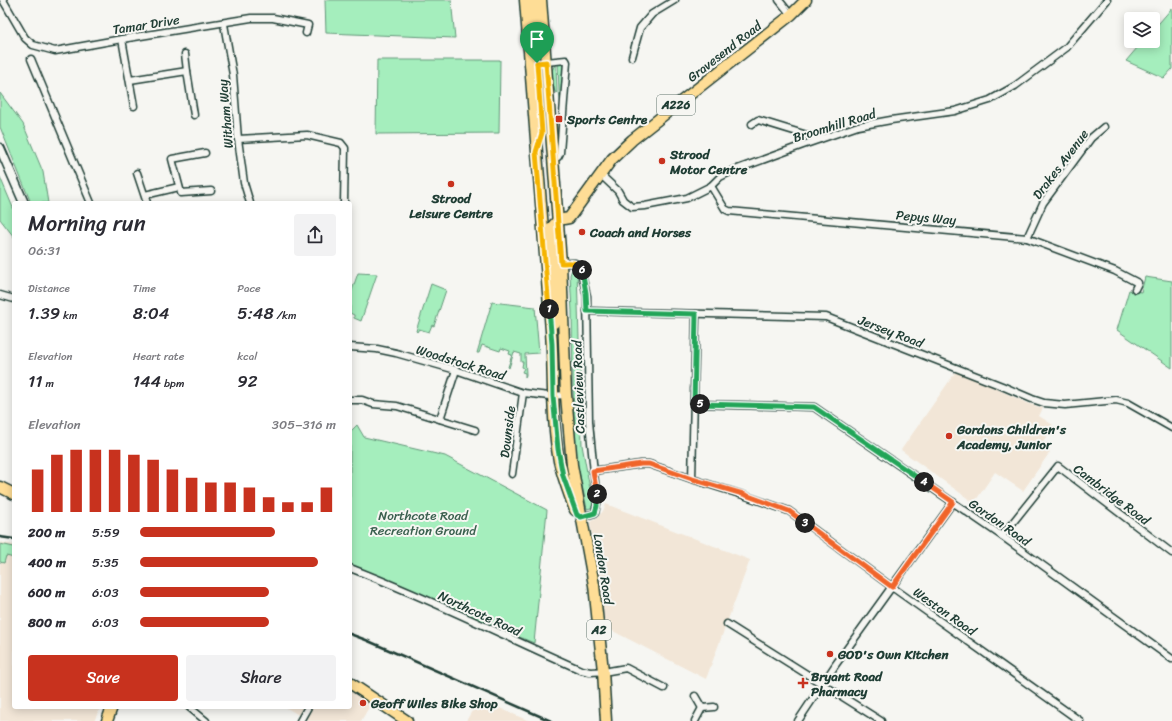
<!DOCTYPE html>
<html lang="en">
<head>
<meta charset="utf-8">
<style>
  :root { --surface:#fff; --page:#f2f2f3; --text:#2b2b33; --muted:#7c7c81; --accent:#c8321e }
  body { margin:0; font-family:Sriracha,sans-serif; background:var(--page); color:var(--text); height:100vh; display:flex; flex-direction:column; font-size:15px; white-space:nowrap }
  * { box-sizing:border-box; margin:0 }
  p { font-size:13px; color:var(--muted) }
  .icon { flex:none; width:22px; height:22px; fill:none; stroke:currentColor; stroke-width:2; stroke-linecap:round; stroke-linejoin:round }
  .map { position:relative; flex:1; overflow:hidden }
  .details { position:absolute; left:12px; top:201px; width:340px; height:508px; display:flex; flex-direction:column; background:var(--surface); border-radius:4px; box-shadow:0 2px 10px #0003 }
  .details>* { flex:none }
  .fabs { position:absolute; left:1124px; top:12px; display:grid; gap:8px }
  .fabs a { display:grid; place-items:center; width:36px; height:36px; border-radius:4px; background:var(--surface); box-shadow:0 2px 10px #0003; font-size:20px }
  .pin { position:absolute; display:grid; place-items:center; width:34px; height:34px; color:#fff; margin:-41px -17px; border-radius:50% 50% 50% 0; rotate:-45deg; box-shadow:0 0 4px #0007 }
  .pin .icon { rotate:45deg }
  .km { position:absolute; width:20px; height:20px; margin:-10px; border-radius:50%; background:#222; color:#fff; font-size:11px; line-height:20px; text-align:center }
  .round { display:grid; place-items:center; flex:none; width:42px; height:42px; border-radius:4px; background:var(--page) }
  .overview { display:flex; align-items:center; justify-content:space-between; height:68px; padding:0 16px }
  h1 { font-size:22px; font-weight:600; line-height:30px }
  .figures { display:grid; grid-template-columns:repeat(3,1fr); gap:6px; height:68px; padding:4px 16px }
  .figures div { display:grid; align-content:center }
  .figures b { font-size:17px; font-weight:600 }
  .figures small { font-size:11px; font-weight:400 }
  .figures p { font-size:11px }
  .chart { height:112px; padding:8px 16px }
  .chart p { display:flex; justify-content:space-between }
  .chart svg { width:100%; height:72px; margin-top:4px; stroke:var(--accent); stroke-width:6 }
  .cta { display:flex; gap:8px; margin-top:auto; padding:8px 16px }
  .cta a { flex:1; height:46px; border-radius:4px; background:var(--accent); color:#fff; font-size:16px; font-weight:600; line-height:46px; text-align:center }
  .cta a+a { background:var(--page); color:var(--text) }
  ul { padding:0 16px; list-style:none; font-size:13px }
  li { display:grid; grid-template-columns:64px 48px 1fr; align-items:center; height:30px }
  li i { height:10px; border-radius:5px; background:var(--accent) }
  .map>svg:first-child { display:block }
  .built { fill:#f2e6d7 }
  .green { fill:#a5eebd; stroke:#629678 }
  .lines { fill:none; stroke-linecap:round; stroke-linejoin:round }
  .minor-casing { stroke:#1f3d34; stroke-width:9 }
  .tertiary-casing { stroke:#1f3d34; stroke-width:11 }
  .primary-casing { stroke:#1f3d34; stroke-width:13 }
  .minor { stroke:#f6f6f2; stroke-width:6 }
  .tertiary { stroke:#f6f6f2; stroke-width:8 }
  .primary { stroke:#fedd96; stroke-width:10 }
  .rail { stroke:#1f3d34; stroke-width:2.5 }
  .split-1-casing { stroke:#fff; stroke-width:8 }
  .split-2-casing { stroke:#fff; stroke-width:8 }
  .split-3-casing { stroke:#fff; stroke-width:8 }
  .split-4-casing { stroke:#fff; stroke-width:8 }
  .split-5-casing { stroke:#fff; stroke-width:8 }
  .split-6-casing { stroke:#fff; stroke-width:8 }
  .split-7-casing { stroke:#fff; stroke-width:8 }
  .split-1 { stroke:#f5b400; stroke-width:5 }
  .split-2 { stroke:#22a559; stroke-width:5 }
  .split-3 { stroke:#f0652b; stroke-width:5 }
  .split-4 { stroke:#f0652b; stroke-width:5 }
  .split-5 { stroke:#22a559; stroke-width:5 }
  .split-6 { stroke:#22a559; stroke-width:5 }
  .split-7 { stroke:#f5b400; stroke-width:5 }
  .poi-dot { fill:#c8321e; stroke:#f6f6f2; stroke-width:1.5 }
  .labels { text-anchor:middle; stroke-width:4; stroke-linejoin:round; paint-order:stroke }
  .shield { fill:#f6f6f2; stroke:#60746d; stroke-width:1 }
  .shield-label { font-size:12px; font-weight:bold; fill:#1f3d34 }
  .street-label { font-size:13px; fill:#1f3d34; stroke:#f6f6f2 }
  .poi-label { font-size:13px; font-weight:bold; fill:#1f3d34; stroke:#f6f6f2; text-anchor:start }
  .park-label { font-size:13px; fill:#3a604f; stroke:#f6f6f2 }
</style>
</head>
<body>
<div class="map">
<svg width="1172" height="721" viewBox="0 0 1172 721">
  <rect width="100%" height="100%" fill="#f6f6f2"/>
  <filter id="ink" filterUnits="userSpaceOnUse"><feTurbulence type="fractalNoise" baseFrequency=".025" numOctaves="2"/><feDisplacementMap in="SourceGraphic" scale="8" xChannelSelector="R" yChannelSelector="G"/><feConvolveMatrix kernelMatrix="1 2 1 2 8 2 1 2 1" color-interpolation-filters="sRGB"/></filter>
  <g filter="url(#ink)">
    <g class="built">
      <path d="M957,370L1029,404L1043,408L1039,416L1053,425L1041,446L1050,452L1023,491L995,472L974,503L901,450Z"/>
      <path d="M606,504L750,560L706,679L605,627L590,522L598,517L603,511Z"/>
      <path d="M0,542L14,545V707H101L94,721H0Z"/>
      <path d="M350,691L372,702L361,721H309L285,707H350Z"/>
      <path d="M479,699L529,721H466Z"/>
    </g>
    <g class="green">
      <path d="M325,0H451L455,38L326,33Z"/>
      <path d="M1172,8V69L1164,78L1126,61L1143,41H1153V30Z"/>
      <path d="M377,60H500L499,133L376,134Z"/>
      <path d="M558,63L562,64L564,68L561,107L559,91Z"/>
      <path d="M556,64L557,93L555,92C553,82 548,72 556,64Z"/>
      <path d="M0,93L23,124L43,172L48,203H31L0,127Z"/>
      <path d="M0,177L14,210V237L0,219Z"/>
      <path d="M572,269H577L582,445L593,505L591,508L587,509L576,458L573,389L572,311L570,275Z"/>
      <path d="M358,273L377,274L361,321L354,318V315L350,313V296Z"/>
      <path d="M1145,277L1172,281V368L1117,330L1129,290L1141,292Z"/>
      <path d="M431,284L446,290L434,326L432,325L429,332L419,329L417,332L416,331Z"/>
      <path d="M492,302L535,307L539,353L525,354L526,375L525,377V373L522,372L524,368L522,367L523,362H521V354L514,352L509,368L508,367L512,355L509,354L510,351L501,348L500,351L482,345L479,353H477Z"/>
      <path d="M357,425L364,437L445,456L547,510L534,643L350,568V432Z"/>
      <path d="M0,544L14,547V558L6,556L4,563L0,562Z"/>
    </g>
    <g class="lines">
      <g class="minor-casing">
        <g id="minor">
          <path d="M3,0L25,38L33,45L55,51L122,39L251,18H273L308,25L306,33"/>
          <path d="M779,0L791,15"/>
          <path d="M224,24L233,75L238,139L244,183L250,203"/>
          <path d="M122,39L134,106"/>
          <path d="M185,54L187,71"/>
          <path d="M632,57L640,28L652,14L675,0"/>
          <path d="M31,59L91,203"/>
          <path d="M546,62L566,60L567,62L560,153L558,157L553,158"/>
          <path d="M130,80L187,71L194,115"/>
          <path d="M752,124L758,120L820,139"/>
          <path d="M238,139L307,135L341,143L345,148L344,203"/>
          <path d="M205,153L172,159L181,193L211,191"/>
          <path d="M137,173L147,203"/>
          <path d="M600,174L618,191L623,200L632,207L645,206L687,198L711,186L720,177L732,171L803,145L858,126L891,120L955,111L990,100L1015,86L1066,48L1107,0"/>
          <path d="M711,186L725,209L729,211L1027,238L1115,271L1138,283L1135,289"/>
          <path d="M145,195L179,187"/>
          <path d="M1027,238L1043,203L1091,138L1104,127"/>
          <path d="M561,263H575L580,267L587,296L589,422L597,503L595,513L581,517"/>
          <path d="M0,295L14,299"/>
          <path d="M587,311L826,317L1002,386L1032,399L1044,403L1065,405L1116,400L1128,403L1172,428"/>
          <path d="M350,347L377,349L396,353L456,370L523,393L549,396L566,395"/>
          <path d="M350,400H362L373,404L397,406L475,430"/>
          <path d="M694,404L814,407L1002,536L1172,659"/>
          <path d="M440,419L456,370"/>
          <path d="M593,471L641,464H649L692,479L743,495L789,511L892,587L1080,721"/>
          <path d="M512,474L523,393"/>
          <path d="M692,479L696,314"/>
          <path d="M1002,536L1058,466L1172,553"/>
          <path d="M350,568C429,598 504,636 581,670L590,672L609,671L626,668L664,688"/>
          <path d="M727,624L881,721"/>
          <path d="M695,696L702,708L714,707"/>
          <path d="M189,707L206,721"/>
          <path d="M300,721L308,707"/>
          <path d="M695,721L702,708"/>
          <path d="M798,721L836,664L953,502"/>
        </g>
      </g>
      <g class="tertiary-casing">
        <path id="tertiary" d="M0,148L24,203"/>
      </g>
      <g class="primary-casing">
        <g id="primary">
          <path d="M525,0C534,110 542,221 551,331C554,374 551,418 559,461C563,478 569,494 575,510"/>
          <path d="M541,0L561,263L566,395L572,465L594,585L603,671L606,721"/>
          <path d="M528,35L534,34L536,30L534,0"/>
          <path d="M558,220L569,218L572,214L612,159L632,140L791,15L806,0"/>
          <path d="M554,323L556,306L551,228L558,220"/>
          <path d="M0,487L14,494"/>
          <path d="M350,683L407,721"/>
          <path d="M107,721L112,707"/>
        </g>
      </g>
      <use href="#minor" class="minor"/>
      <use href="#tertiary" class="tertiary"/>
      <use href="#primary" class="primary"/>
      <g class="rail">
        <path d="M0,537L14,539"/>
        <path d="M350,634L366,640L551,721"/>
      </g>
    </g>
  </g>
  <g class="lines" filter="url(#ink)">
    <g class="split-1-casing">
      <path id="split-1" d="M537,63L542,133L536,152L549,309"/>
    </g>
    <g class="split-2-casing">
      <path id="split-2" d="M549,309L552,344L553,396L558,449L563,476L577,515L581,517L595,513L597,506V494"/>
    </g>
    <g class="split-3-casing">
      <path id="split-3" d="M597,494L593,471L641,464H649L692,479L743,494L789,511L805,523"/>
    </g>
    <g class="split-4-casing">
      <path id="split-4" d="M805,523L892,587L953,502L924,482"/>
    </g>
    <g class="split-5-casing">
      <path id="split-5" d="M700,404L814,407L924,482"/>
    </g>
    <g class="split-6-casing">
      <path id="split-6" d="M582,270L586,293L587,311L696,314L694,404H700"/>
    </g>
    <g class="split-7-casing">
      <path id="split-7" d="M537,63L546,62L561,263C569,263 578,261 582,270"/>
    </g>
    <use href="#split-1" class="split-1"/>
    <use href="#split-2" class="split-2"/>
    <use href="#split-3" class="split-3"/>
    <use href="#split-4" class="split-4"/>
    <use href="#split-5" class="split-5"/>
    <use href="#split-6" class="split-6"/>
    <use href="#split-7" class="split-7"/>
  </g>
  <g class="poi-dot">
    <rect x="555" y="115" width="8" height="8" rx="2"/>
    <circle cx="662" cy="161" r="4"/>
    <circle cx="451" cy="184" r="4"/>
    <circle cx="582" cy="232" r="4"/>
    <circle cx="949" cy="436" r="4"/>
    <circle cx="830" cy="654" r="4"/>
    <path d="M801 677h4v4h4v4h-4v4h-4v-4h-4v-4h4z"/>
    <circle cx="363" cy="703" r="4"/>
  </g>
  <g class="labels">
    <g class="shield">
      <rect x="657" y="95" width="38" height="20" rx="3"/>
      <rect x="587" y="620" width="24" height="20" rx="3"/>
    </g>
    <g class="shield-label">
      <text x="676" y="109">A226</text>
      <text x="599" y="634">A2</text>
    </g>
    <g class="street-label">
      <text transform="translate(146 24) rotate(-9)" y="5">Tamar Drive</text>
      <text transform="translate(724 51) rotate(-38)" y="5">Gravesend Road</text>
      <text transform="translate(225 114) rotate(-95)" y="5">Witham Way</text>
      <text transform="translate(834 125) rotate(-17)" y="5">Broomhill Road</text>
      <text transform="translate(1060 164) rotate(-53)" y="5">Drakes Avenue</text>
      <text transform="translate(926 217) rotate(5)" y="5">Pepys Way</text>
      <text transform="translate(891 331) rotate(21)" y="5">Jersey Road</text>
      <text transform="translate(461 362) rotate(17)" y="5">Woodstock Road</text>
      <text transform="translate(578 387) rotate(-92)" y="5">Castleview Road</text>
      <text transform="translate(507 432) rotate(-83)" y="5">Downside</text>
      <text transform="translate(1112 494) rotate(37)" y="5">Cambridge Road</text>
      <text transform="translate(1000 522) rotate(35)" y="5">Gordon Road</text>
      <text transform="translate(604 569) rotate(81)" y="5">London Road</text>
      <text transform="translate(945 611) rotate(35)" y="5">Weston Road</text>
      <text transform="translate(480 613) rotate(25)" y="5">Northcote Road</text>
    </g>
    <g class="poi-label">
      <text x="567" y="124">Sports Centre</text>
      <text x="670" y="159">Strood<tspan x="670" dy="15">Motor Centre</tspan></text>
      <text x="451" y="203" text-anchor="middle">Strood<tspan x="451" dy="15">Leisure Centre</tspan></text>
      <text x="590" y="237">Coach and Horses</text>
      <text x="957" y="434">Gordons Children's<tspan x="957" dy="15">Academy, Junior</tspan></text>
      <text x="838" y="659">GOD's Own Kitchen</text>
      <text x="811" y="681">Bryant Road<tspan x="811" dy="15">Pharmacy</tspan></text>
      <text x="371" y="708">Geoff Wiles Bike Shop</text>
    </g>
    <g class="park-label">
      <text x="423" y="520">Northcote Road<tspan x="423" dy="15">Recreation Ground</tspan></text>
    </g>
  </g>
</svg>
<div class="fabs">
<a><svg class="icon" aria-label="layers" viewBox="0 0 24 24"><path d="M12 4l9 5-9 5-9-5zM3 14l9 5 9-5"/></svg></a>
</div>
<div class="pin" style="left:537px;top:63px;background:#1e9e55"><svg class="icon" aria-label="arrive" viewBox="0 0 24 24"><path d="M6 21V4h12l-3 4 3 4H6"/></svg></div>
<b class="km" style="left:549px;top:309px">1</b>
<b class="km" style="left:597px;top:494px">2</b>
<b class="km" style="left:805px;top:523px">3</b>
<b class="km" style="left:924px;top:482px">4</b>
<b class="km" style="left:700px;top:404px">5</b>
<b class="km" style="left:582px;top:270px">6</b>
<section class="details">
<div class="overview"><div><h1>Morning run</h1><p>06:31</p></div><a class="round"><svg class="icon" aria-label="share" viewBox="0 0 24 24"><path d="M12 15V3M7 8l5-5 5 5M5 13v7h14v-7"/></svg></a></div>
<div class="figures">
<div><p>Distance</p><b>1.39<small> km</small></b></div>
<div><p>Time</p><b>8:04</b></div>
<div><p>Pace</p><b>5:48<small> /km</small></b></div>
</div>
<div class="figures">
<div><p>Elevation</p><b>11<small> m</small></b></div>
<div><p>Heart rate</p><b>144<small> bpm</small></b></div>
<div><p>kcal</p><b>92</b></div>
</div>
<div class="chart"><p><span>Elevation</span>305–316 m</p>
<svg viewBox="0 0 160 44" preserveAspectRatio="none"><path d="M5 44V18M15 44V9M25 44V6M35 44V6M45 44V6M55 44V9M65 44V12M75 44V18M85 44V23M95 44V26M105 44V26M115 44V29M125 44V35M135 44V38M145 44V38M155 44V29"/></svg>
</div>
<ul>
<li><b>200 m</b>5:59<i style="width:69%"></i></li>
<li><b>400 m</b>5:35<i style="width:91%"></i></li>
<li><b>600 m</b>6:03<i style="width:66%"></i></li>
<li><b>800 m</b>6:03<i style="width:66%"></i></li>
</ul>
<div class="cta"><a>Save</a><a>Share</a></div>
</section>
</div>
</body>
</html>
